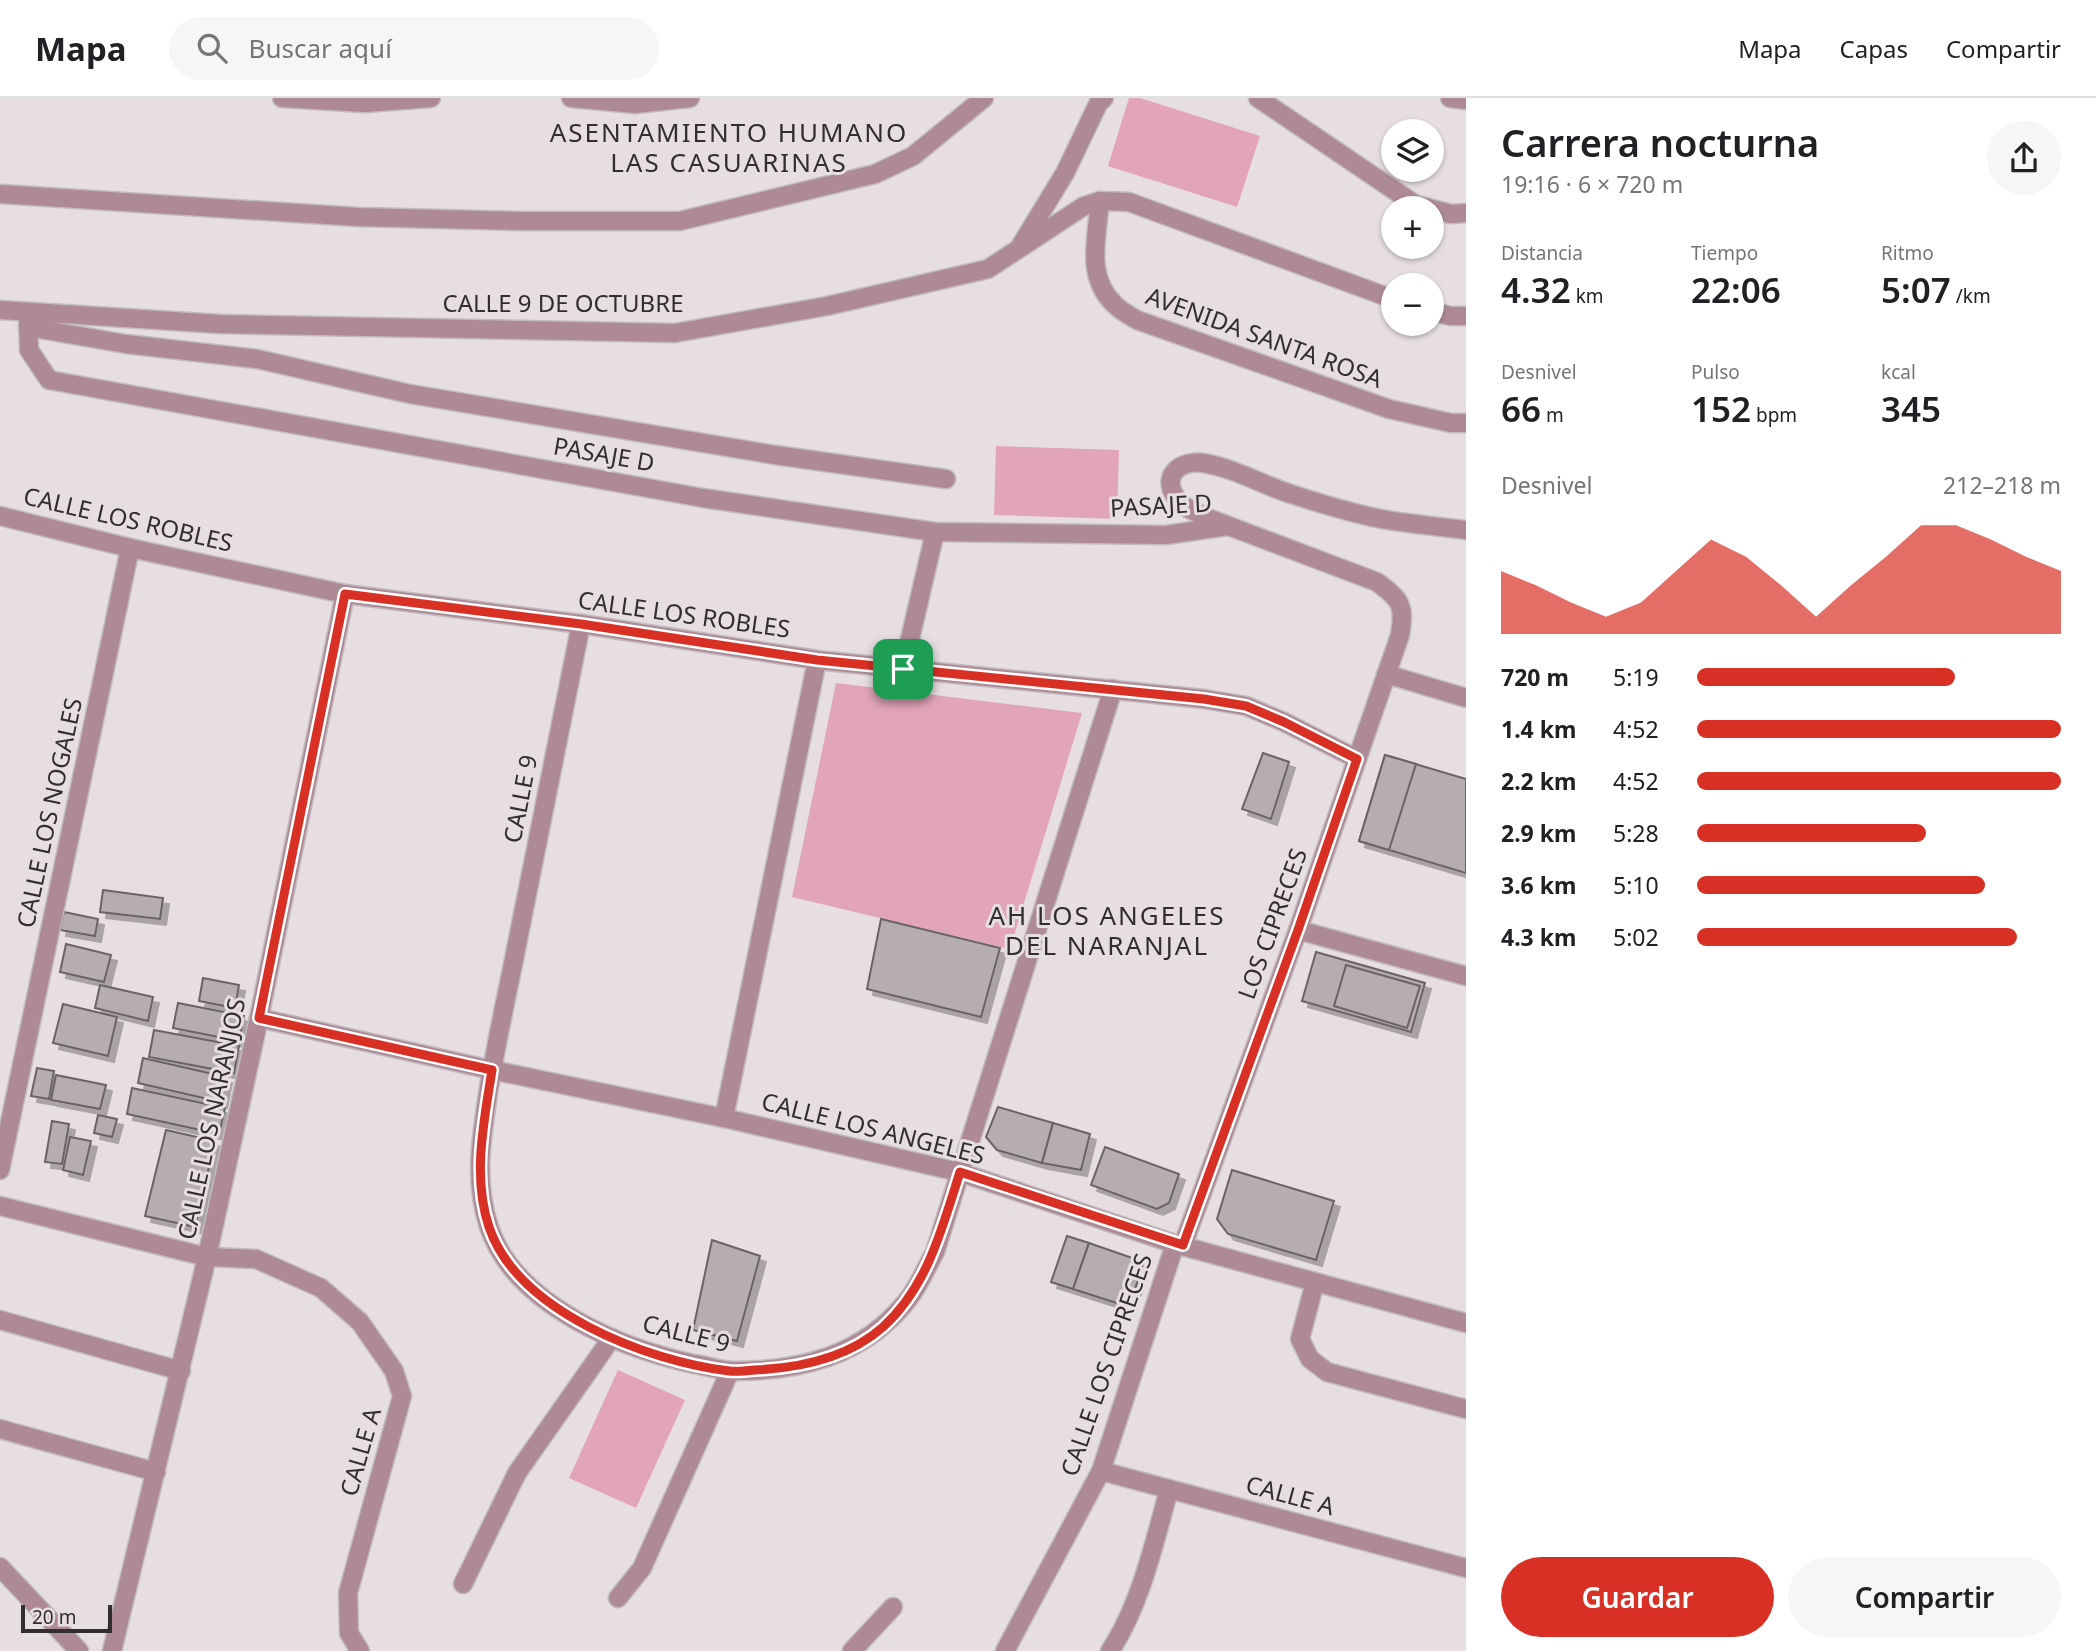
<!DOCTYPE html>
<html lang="es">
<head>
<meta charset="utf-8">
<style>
  :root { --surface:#fff; --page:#f6f6f6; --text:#202124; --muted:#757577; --line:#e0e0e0; --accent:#d93025 }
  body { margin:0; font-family:"Noto Sans",sans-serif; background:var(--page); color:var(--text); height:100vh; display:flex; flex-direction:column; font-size:26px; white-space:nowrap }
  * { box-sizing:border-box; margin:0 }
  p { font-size:23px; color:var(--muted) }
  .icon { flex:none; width:38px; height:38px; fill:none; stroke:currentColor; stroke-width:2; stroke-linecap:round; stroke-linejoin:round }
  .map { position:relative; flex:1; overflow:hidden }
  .details { display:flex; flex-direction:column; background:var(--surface); width:630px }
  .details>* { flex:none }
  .buttons { position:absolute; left:1381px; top:21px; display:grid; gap:14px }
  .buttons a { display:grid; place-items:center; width:63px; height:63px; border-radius:50%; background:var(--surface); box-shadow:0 2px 5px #0004; font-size:35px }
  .scale { position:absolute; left:21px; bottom:18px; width:91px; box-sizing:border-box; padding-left:7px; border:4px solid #312e2f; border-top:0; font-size:19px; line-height:24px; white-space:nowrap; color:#312e2f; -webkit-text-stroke:5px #e6dee0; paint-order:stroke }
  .pin { position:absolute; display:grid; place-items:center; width:60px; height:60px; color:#fff; margin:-30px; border-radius:14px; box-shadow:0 4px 10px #0006 }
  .round { display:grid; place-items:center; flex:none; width:74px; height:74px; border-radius:37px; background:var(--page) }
  .head { display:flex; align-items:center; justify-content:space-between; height:119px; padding:0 35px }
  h1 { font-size:38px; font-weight:600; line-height:52px }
  .stats { display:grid; grid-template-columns:repeat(3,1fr); gap:10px; height:119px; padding:7px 35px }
  .stats div { display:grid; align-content:center }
  .stats b { font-size:35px; font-weight:600 }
  .stats small { font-size:19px; font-weight:400 }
  .stats p { font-size:19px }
  .chart { height:196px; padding:14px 35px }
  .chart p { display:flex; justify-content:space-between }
  .chart svg { width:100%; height:126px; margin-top:7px; fill:var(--accent); opacity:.7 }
  .cta { display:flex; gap:14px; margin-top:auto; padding:14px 35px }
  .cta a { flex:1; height:80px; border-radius:42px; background:var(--accent); color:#fff; font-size:28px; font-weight:600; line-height:80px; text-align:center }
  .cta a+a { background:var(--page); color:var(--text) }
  ul { padding:0 35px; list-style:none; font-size:23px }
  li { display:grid; grid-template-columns:112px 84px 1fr; align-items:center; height:52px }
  li i { height:18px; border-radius:9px; background:var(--accent) }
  header { display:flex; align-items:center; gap:42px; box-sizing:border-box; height:98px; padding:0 35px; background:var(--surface); border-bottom:2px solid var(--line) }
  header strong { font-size:33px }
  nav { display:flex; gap:38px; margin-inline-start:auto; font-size:24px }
  .search { width:490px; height:63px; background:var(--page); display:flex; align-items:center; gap:18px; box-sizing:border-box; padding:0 24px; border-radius:38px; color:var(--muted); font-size:26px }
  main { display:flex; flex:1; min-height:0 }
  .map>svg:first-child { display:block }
  .green { fill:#e1a4b8 }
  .building { fill:#b5adaf; stroke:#6b6466; stroke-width:2; filter:url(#shadow) }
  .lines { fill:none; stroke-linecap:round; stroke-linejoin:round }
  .minor-casing { stroke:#c2bbbd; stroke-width:21 }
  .minor { stroke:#ae8a96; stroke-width:18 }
  .route-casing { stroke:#fff; stroke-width:14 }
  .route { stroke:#d93025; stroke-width:9 }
  .labels { text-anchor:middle; stroke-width:6; stroke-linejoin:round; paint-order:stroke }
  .street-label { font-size:24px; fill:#312e2f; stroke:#e6dee0 }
  .neighbourhood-label { font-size:26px; letter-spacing:2px; fill:#312e2f; stroke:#e6dee0 }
</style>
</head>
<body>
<header>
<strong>Mapa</strong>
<div class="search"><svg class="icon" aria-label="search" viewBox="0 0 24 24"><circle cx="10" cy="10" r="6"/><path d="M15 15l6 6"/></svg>Buscar aquí</div>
<nav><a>Mapa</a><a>Capas</a><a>Compartir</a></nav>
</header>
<main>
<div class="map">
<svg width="1466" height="1553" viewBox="0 0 1466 1553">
  <defs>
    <filter id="shadow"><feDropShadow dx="6" dy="6" stdDeviation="0" flood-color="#0004"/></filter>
  </defs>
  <rect width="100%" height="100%" fill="#e6dee0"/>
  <g class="green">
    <path d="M1129,0H1140L1260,38L1237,109L1108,68Z"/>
    <path d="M996,348L1119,352L1117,421L994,417Z"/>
    <path d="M836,585L1082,615L1010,851L792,799Z"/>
    <path d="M618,1272L685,1302L636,1410L569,1380Z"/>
  </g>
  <g class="building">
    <path d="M1263,655L1289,664L1271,721L1242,711Z"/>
    <path d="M1385,657L1466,681V775L1359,743Z"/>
    <path d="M1385,657L1416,666L1389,752L1359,743Z"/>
    <path d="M103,792L163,800L160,821L100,814Z"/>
    <path d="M64,814L98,821L95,838L60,832Z"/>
    <path d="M881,821L1000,850L981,919L867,891Z"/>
    <path d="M66,846L111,857L104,884L60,874Z"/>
    <path d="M1316,854L1425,885L1411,934L1302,903Z"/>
    <path d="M1346,867L1420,888L1407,930L1334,908Z"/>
    <path d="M203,880L239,887L235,910L199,903Z"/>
    <path d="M100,887L153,899L148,923L95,910Z"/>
    <path d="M178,905L244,918L239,943L173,930Z"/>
    <path d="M63,906L117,919L108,958L53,945Z"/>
    <path d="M154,932L239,948L234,975L149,959Z"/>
    <path d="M143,960L226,979L221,1004L138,985Z"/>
    <path d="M37,970L54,973L49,1001L31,998Z"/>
    <path d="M56,977L106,987L100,1011L51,1002Z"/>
    <path d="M132,990L225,1010L219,1036L127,1016Z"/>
    <path d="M998,1009L1053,1025L1042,1065L997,1052L986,1039Z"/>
    <path d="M98,1017L117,1021L112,1039L94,1035Z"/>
    <path d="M52,1023L69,1026L62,1066L45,1064Z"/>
    <path d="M1053,1025L1090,1036L1081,1072L1042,1065Z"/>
    <path d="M166,1032L215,1043L195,1129L145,1118Z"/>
    <path d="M70,1039L91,1043L83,1077L63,1072Z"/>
    <path d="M1105,1049L1179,1076L1169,1105L1157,1111L1091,1087Z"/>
    <path d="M1232,1072L1334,1103L1316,1162L1228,1136L1217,1121Z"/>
    <path d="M1067,1138L1089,1145L1073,1191L1051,1184Z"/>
    <path d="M712,1142L760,1158L737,1243L693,1232Z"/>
    <path d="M1089,1145L1144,1164L1129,1209L1073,1191Z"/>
  </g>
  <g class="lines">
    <g class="minor-casing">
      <g id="minor">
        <path d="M282,0L365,5L431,0"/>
        <path d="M571,0L635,6L690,0"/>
        <path d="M1258,0L1416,107L1429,110"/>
        <path d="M1450,0L1466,2"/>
        <path d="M0,96L358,119L521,123H680L875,76L913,58L984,0"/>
        <path d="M1100,103C1097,139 1085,179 1115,207C1121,213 1130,218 1137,222L1389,311L1451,325H1466"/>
        <path d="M1432,111L1451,116L1466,115"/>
        <path d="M1021,147L1065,75L1098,6L1104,0"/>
        <path d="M0,212L220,226L675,235L827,208L988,171L1084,108L1100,103L1129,104L1393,201"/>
        <path d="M1432,213L1450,218H1466"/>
        <path d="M28,214L29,252L49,282L703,400L935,434L1166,437L1228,428"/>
        <path d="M28,229L126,246L257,261L410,296L775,357L946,381"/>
        <path d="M0,418L130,450L345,496L581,526L817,562L1204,601L1246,608L1284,624L1357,661"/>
        <path d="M581,526C560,631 539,736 518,841C508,893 496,944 488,996C481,1042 474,1083 489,1129C515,1207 620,1250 694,1266C707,1268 721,1273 734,1273C801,1273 862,1258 906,1204C918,1190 926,1170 935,1154L1113,591"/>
        <path d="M903,571L935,434"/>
        <path d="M1386,576L1466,600"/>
        <path d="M1298,832L1466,878"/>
        <path d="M259,920L492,972L724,1020L959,1074L1175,1146L1466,1225"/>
        <path d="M724,1020L817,562"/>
        <path d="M0,1072L130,450"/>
        <path d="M0,1108L207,1159L256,1161L321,1190L360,1224L394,1273L402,1298L348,1495L349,1535L360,1553"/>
        <path d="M1183,1147L1298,832L1400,537C1405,507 1401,502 1377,484L1205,419C1194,413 1181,409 1175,398C1161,376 1182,362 1203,365C1235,370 1264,388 1294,397C1322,406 1358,417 1387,422C1413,426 1440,429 1466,432"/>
        <path d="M1315,1184L1300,1241L1310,1261L1327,1274L1466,1311"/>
        <path d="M0,1222L181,1273"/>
        <path d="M0,1331L156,1374"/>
        <path d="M1101,1373L1466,1470"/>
        <path d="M0,1469L79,1553"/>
        <path d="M463,1486L517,1375L611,1241"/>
        <path d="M618,1500L642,1470L730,1273"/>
        <path d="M112,1553L207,1159L259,920L345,496"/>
        <path d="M852,1553L893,1509"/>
        <path d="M1005,1553L1101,1373L1175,1146"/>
        <path d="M1110,1553C1140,1508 1155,1443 1169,1391"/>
      </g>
    </g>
    <use href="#minor" class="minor"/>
  </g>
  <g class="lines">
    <g class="route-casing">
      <path id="route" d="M345,496L581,526L817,562L1204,601L1246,608L1284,624L1357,661L1298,832L1183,1147L960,1074C942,1130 928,1188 883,1229C848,1260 800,1270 755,1272C746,1273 737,1274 729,1273C647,1263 518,1214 489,1129C472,1078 484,1024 492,972L259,920Z"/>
    </g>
    <use href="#route" class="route"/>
  </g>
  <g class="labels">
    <g class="street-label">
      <text x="563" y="214">CALLE 9 DE OCTUBRE</text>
      <text transform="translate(1264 240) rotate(20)" y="8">AVENIDA SANTA ROSA</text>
      <text transform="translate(604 357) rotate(10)" y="8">PASAJE D</text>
      <text transform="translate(1161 408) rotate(-3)" y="8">PASAJE D</text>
      <text transform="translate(128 422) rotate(13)" y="8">CALLE LOS ROBLES</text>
      <text transform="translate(684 517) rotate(8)" y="8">CALLE LOS ROBLES</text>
      <text transform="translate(521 701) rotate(-79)" y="8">CALLE 9</text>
      <text transform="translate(50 715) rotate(-78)" y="8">CALLE LOS NOGALES</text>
      <text transform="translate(1273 826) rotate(-70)" y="8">LOS CIPRECES</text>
      <text transform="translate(212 1021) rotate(-78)" y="8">CALLE LOS NARANJOS</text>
      <text transform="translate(873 1031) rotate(14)" y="8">CALLE LOS ANGELES</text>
      <text transform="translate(686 1236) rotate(14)" y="8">CALLE 9</text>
      <text transform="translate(1107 1267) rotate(-71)" y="8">CALLE LOS CIPRECES</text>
      <text transform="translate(361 1354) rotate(-74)" y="8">CALLE A</text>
      <text transform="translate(1290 1398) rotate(15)" y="8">CALLE A</text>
    </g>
    <g class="neighbourhood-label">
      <text x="729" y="44">ASENTAMIENTO HUMANO<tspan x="729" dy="30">LAS CASUARINAS</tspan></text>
      <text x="1107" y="827">AH LOS ANGELES<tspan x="1107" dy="30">DEL NARANJAL</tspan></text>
    </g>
  </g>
</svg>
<div class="buttons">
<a><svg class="icon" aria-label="layers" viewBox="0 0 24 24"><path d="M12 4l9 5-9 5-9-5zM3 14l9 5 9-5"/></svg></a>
<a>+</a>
<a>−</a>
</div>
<div class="scale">20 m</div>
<div class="pin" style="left:903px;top:571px;background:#1e9e55"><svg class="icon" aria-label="arrive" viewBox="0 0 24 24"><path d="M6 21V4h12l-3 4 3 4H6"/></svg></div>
</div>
<section class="details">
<div class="head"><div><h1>Carrera nocturna</h1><p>19:16 · 6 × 720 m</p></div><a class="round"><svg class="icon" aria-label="share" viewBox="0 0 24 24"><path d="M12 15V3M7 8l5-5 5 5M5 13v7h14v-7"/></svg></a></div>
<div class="stats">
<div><p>Distancia</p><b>4.32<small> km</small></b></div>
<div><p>Tiempo</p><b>22:06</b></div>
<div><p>Ritmo</p><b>5:07<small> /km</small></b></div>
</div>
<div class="stats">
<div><p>Desnivel</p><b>66<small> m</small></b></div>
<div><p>Pulso</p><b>152<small> bpm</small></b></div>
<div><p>kcal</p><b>345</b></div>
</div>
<div class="chart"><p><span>Desnivel</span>212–218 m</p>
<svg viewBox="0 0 160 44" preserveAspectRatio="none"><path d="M0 44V22L10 27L20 33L30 38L40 33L50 22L60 11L70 17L80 27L90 38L100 27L110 17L120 6L130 6L140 11L150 17L160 22V44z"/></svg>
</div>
<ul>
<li><b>720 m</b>5:19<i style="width:71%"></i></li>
<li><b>1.4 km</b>4:52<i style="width:100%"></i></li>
<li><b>2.2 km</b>4:52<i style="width:100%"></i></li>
<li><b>2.9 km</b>5:28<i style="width:63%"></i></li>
<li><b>3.6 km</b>5:10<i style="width:79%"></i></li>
<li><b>4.3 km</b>5:02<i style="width:88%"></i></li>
</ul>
<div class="cta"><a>Guardar</a><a>Compartir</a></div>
</section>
</main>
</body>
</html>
